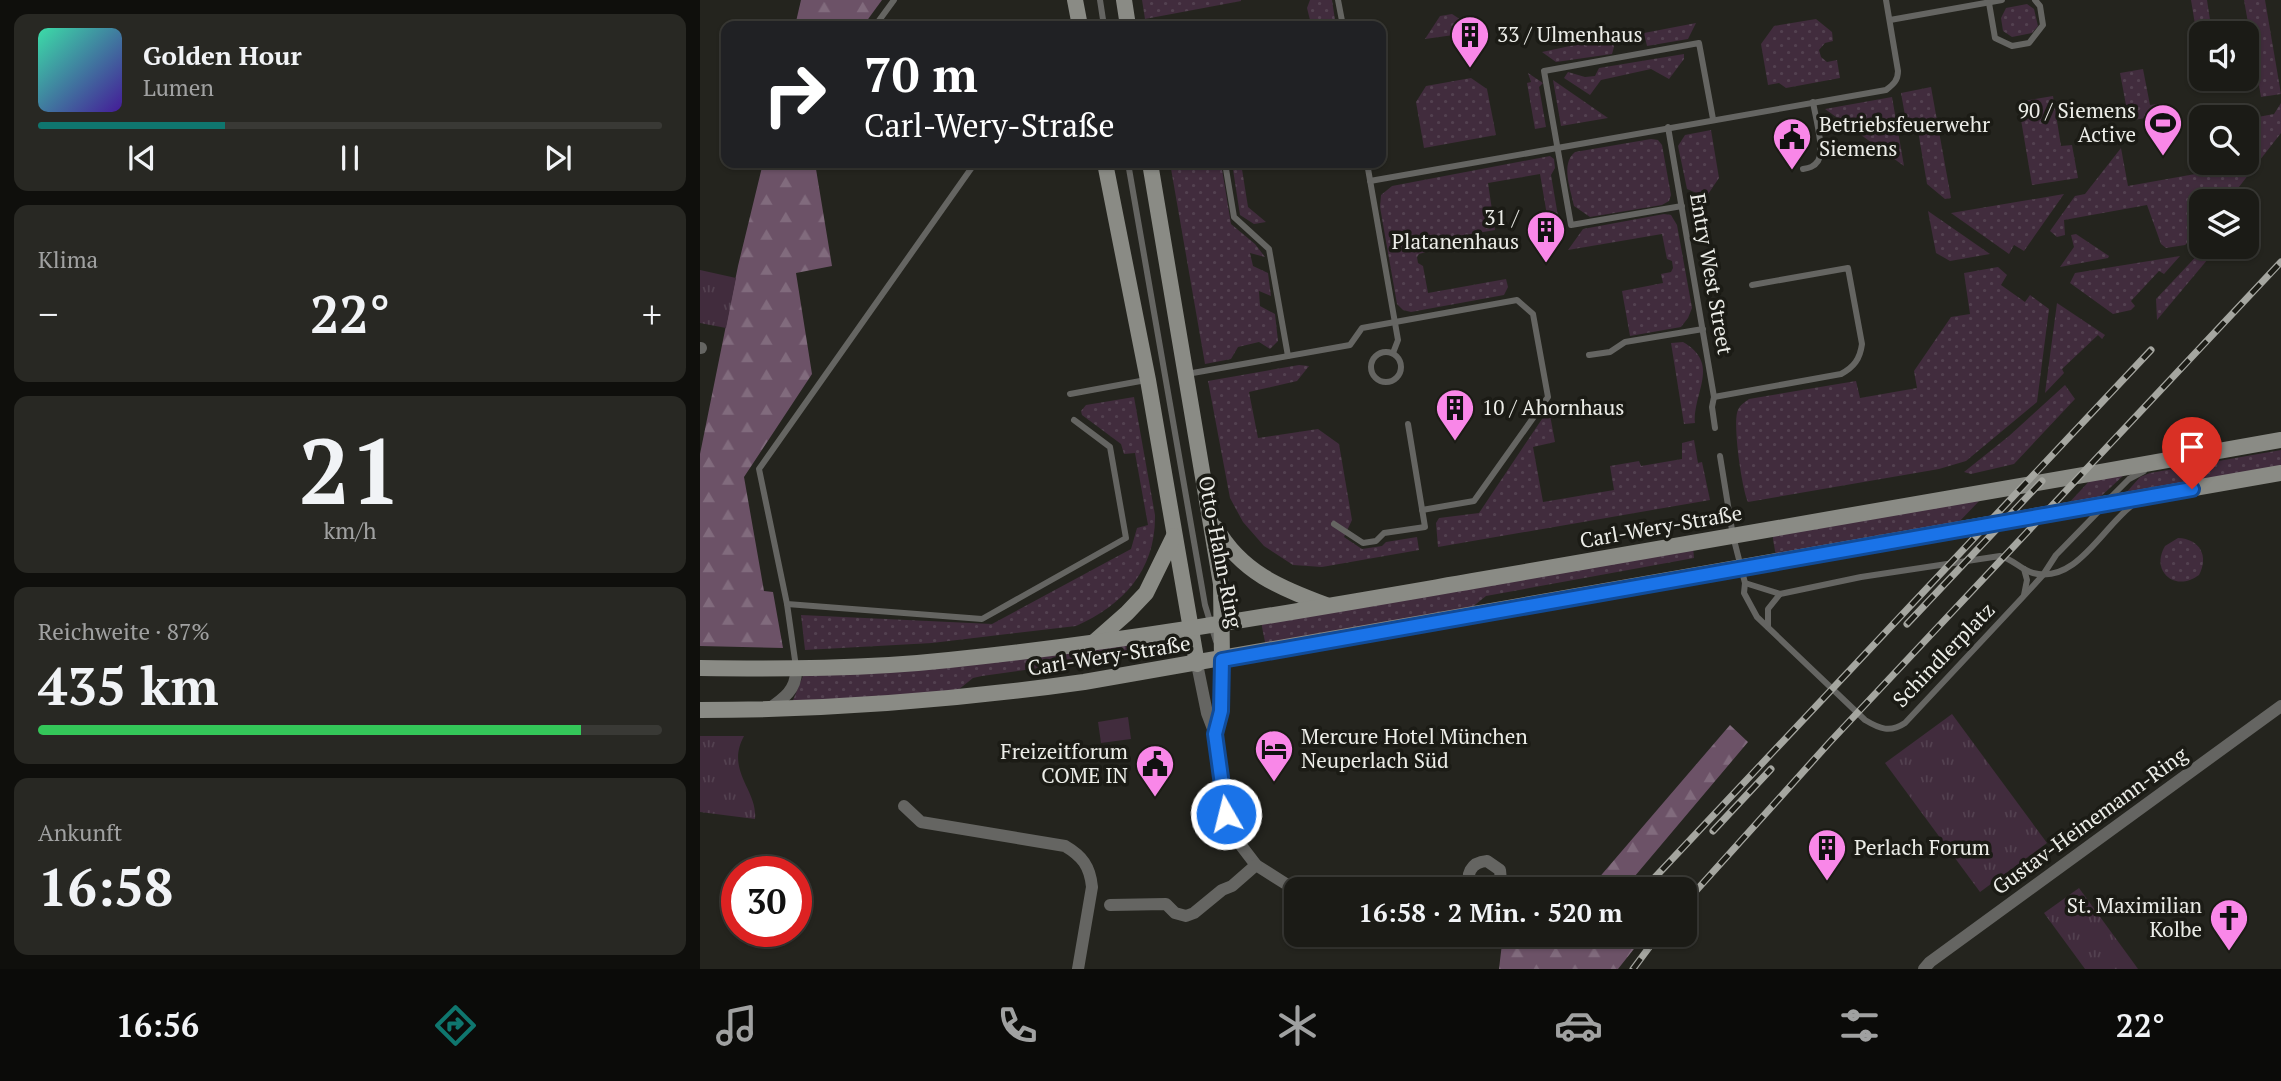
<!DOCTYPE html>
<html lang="de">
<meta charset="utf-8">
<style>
body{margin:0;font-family:"PT Serif",serif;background:#282823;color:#f1f3f6;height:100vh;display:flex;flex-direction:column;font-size:26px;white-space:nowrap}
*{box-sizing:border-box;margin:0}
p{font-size:23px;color:#a0a1a1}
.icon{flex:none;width:38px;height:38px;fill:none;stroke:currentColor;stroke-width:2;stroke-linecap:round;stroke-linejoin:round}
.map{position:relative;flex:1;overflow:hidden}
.panel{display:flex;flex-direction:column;gap:14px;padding:14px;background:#0f0f0c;width:700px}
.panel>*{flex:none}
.hud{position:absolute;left:21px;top:21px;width:665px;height:147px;border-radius:14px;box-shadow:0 2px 5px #0004,0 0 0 2px #393935;background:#202124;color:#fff;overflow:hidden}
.controls{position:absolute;left:1489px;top:21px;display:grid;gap:14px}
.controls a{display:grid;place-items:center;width:70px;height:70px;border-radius:14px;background:#1b1b16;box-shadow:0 2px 5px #0004,0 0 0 2px #393935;font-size:35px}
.speed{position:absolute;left:21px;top:856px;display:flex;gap:14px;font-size:35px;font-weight:700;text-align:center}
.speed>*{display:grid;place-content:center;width:91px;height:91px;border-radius:50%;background:#1b1b16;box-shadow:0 2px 5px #0004,0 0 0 2px #393935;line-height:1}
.speed .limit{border:10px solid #d22;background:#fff;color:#111}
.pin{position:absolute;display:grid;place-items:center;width:60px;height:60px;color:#fff;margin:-72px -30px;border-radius:50% 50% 50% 0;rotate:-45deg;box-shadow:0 0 7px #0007}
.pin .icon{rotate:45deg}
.me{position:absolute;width:77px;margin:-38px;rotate:352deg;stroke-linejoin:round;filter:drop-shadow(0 0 5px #0008)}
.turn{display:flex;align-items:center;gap:24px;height:147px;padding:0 28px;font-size:32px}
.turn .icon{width:91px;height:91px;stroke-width:2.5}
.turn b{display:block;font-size:49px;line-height:60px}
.big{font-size:52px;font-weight:800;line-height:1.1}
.panel .widget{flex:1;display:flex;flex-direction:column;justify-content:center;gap:10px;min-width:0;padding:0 24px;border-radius:14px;background:#282823}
.panel .dial{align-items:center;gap:0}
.dial b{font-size:91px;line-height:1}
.song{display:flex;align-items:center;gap:21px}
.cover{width:84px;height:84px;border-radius:10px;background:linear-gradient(135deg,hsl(160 70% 55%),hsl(260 70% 35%))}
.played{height:7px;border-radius:4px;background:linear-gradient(90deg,#0f766e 30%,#393935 30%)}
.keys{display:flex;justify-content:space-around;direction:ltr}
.heat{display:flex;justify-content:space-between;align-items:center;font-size:38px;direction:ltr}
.charge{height:10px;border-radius:5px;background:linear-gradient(90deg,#34c759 87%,#393935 0)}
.trip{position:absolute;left:584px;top:877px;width:413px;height:70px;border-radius:14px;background:#1b1b16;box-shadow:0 2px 5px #0004,0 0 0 2px #393935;font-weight:800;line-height:70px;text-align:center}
.tabs{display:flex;height:112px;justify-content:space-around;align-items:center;background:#0b0b09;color:#a0a1a1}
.tabs .icon{width:49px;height:49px}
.tabs .current{color:#0f766e}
.tabs b{font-size:32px;color:#f1f3f6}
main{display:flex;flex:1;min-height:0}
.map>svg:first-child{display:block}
.grass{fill:url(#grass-dots)}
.forest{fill:url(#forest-firs)}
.park{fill:url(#park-tufts)}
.pitch{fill:#412c3d}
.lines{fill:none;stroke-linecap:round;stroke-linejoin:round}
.lane{stroke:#656562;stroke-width:6}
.street{stroke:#656562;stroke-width:12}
.secondary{stroke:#8a8b85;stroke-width:16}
.rail-casing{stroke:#a5a6a0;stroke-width:7}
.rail{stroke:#1b1b15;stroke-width:4.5;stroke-dasharray:13;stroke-linecap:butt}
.route-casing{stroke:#114b97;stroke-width:18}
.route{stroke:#1a73e8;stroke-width:12}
.labels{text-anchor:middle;stroke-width:7;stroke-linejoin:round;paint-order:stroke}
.poi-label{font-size:21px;fill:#ecede8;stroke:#1b1b15;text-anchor:start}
.street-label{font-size:21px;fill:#ecede8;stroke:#1b1b15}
</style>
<main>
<section class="panel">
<div class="widget">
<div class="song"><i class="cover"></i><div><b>Golden Hour</b><p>Lumen</p></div></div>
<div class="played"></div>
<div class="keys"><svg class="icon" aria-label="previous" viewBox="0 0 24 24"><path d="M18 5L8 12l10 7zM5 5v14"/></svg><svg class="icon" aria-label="pause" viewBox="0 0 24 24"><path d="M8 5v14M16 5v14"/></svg><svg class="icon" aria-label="next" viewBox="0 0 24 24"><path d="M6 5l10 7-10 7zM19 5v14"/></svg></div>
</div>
<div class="widget"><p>Klima</p>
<div class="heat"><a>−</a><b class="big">22°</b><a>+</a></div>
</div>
<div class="widget dial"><b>21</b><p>km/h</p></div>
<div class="widget"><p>Reichweite · 87%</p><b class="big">435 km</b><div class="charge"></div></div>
<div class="widget"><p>Ankunft</p><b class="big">16:58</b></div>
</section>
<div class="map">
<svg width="1581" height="969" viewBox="0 0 1581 969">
<defs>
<pattern id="grass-dots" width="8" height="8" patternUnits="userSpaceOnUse" patternTransform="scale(1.75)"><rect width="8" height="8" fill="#412c3d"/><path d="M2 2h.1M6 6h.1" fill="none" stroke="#534150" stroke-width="1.8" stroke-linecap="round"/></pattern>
<pattern id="forest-firs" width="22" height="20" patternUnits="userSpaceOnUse" patternTransform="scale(1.75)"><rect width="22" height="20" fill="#6c5267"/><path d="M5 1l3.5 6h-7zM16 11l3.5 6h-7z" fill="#816b7d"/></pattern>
<pattern id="park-tufts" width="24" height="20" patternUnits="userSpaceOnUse" patternTransform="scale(1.75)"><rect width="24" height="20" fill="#412c3d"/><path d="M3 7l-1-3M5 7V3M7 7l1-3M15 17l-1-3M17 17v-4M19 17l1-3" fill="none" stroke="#534150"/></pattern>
</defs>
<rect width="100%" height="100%" fill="#24241e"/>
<g class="grass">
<polygon points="442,0 541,0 541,1 445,19"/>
<polygon points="610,0 632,0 635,20 611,24 607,8"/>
<polygon points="1491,0 1507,0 1512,33 1502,33 1501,61"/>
<polygon points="1544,0 1565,0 1581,94 1561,97"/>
<polygon points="1327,4 1334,9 1338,26 1332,33 1312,37 1303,31 1301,18 1306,8"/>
<polygon points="752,14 772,27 768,33 725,39 740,16"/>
<polygon points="1116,19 1132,32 1133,41 1125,43 1119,50 1121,57 1127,62 1137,60 1140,78 1086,88 1079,83 1068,85 1061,44 1074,26"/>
<polygon points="996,23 988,39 947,46 944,33"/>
<polygon points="912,37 914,47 912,54 856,62 842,52"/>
<polygon points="984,54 984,59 969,79 951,69 901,80 890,95 864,78 868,72 885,77 895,76 899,68"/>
<polygon points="1443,69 1450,105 1464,103 1467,114 1429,121 1420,73"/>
<polygon points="828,73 843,83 839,87 846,127 835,129 827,83 831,82"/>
<polygon points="771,78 787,89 796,135 724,148 716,102 726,86"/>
<polygon points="853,80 908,118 861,126"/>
<polygon points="1231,87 1251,198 1245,199 1227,184 1216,119 1206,121 1201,93"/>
<polygon points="1353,96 1361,146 1372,145 1378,178 1332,185 1318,102"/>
<polygon points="1192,97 1204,166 1125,109"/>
<polygon points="1581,103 1581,133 1528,201 1502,201 1501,231 1485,245 1466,248 1461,244 1447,205 1364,220 1365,235 1357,237 1350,231 1375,196 1385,194 1421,148 1428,186 1512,171 1511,163 1547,163 1547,119 1574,114"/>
<polygon points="1011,130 1019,178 1006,197 987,189 978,146 985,135"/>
<path d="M951,139l7,1 4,5 9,50 -2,6 -7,4 -72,12 -16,-11c-3,-16 -14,-42 1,-54z"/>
<polygon points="850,156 854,159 855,168 851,175 859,222 850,233 840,174 788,183 795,230 725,242 726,252 719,254 717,257 718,263 723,266 728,293 806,279 808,287 804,295 711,312 703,310 697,304 680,207 681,195 692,186"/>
<polygon points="470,163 521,163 531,224 555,244 565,257 550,253 553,266 568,273 571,296 559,291 560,306 575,314 578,341 570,349 559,342 538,347 531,359 505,364"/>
<polygon points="532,163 541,163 548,207 566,222 554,224 540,215"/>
<polygon points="1364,194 1324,251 1314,245 1309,254 1251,213"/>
<polygon points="1228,211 1290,254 1250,261 1236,253"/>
<polygon points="964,214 971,215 977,225 992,308 988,318 981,327 930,336 922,291 963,283 961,274 971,272 973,268 972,261 967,259 962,234 868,250 883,229"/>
<polygon points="1376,234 1409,256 1408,258 1360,267 1374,247 1371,235"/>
<polygon points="1505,247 1518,247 1457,320 1456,299"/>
<polygon points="1480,256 1464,274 1459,271 1431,301 1435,306 1431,310 1413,314 1370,283 1375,273"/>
<path d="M1298,267l9,8 -6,10 24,17 5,-7 19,14 -12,93 -71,59 -27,8 -191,33c-6,-12 -16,-80 -10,-92 2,-5 7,-8 11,-11l107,-18 4,17 57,-10 -3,-17 37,-54 19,-3 -6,-41z"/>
<polygon points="1357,303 1405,335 1402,339 1398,335 1362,369 1364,373 1345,393"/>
<path d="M983,342c38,22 10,50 12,81l-11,1 -13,-81z"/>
<polygon points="599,365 609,366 597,381 549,392 558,438 618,429 639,444 652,520 644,537 662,549 682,546 686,542 717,537 719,550 622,567 593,565 564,546 543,522 530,498 508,381"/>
<polygon points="1365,385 1375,399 1314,464 1271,474 1264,472 1309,436"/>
<path d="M434,397l21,118c1,55 -32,90 -79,111l-144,17 -127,7 -4,-35 191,9 139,-75 6,-21 11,-3 -13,-72 -11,1 -3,-10 -39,-29 -1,-4 5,-6z"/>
<polygon points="850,415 855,442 833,447 843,502 914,490 910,466 939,461 941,466 982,459 982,443 994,440 998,463 1002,462 1010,500 738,547 736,523 739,518 779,513 844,416"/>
<polygon points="1581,450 1581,468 1425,494 1440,477 1450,473"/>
<polygon points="1424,475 1398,499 1367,505 1394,476"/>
<polygon points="1284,496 1255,526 1076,557 1072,533"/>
<path d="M1478,538c22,1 31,18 21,37 -24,18 -49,-4 -34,-29z"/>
<polygon points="993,547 994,558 786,596 770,609 566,647 561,622"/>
<polygon points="456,641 458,651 282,676 273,678 258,690 96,704 93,700 103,676"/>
</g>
<g class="forest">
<polygon points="101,0 182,0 163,26 95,26"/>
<polygon points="63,163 115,163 132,266 96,273 112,374 44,477 64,591 73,592 83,648 0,646 0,454 38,266"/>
<polygon points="1030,725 1048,742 924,889 886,889 897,880"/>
<polygon points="803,935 803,934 945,935 918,969 799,969"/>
</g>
<g class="park">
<polygon points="0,270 36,278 26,328 0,323"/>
<polygon points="1252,714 1347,843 1280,892 1185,763"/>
<path d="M0,736h44c-19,35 14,54 11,83l-55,-7z"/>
<polygon points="1379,888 1433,962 1438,969 1385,969 1344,913"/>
</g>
<polygon class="pitch" points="428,717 431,739 401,743 398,722"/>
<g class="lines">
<g class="lane">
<polyline points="400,0 404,26"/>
<polyline points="638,0 643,26"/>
<polyline points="1289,3 1295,38 1312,46 1329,43 1343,25 1340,6 1335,0"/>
<polyline points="1190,20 1302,0"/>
<polyline points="175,26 194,0"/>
<polyline points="534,26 545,26"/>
<polyline points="968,127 1014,397 1012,407 1015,428"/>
<polyline points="275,163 59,469 87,604 282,619 426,538 410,447 374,420"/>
<polyline points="428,163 505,605 516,641"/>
<polyline points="525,163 534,217 569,249 588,356"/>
<polyline points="667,163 698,340 693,353"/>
<path d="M1103,169c6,-1 11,-2 15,-8 7,-11 -3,-46 -5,-59"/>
<path d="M670,181l516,-91c8,-6 12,-10 12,-19l-12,-71"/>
<polyline points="982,206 871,225 844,71 999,43 1013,119"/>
<circle cx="686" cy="367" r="15"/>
<polyline points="889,355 910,352 925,342 1003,329"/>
<polyline points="487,374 650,345 662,328 817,300 833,314 848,397 774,501 722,510"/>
<polyline points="370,394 446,380"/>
<path d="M1014,397l127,-23c13,-7 19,-15 21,-30l-14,-76 -96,17"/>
<path d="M1020,456l13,80 12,47 -1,10 13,24 108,103c15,9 25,13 40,3l116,-124 22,-24 13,-20 44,-45"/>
<polyline points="1409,499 1429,479 1444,471"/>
<polyline points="634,524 663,543 676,541 684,533 725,527 708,424"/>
<polyline points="1324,569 1327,580 1324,595"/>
<path d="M1045,583l35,11 81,-17 139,-21c13,3 21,14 33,17 44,12 71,-49 102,-70"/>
<polyline points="87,604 96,667"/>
<polyline points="1068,627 1068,609 1080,594"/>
</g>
<g class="street">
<polyline points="0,348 1,348"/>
<polyline points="497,664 507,713 515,734 526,814 533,835 556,865 586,884 615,889"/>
<path d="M67,710c16,-11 30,-20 29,-41"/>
<polyline points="515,734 521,711 522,660"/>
<path d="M204,806l17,16 144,24c17,10 25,20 27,41l-14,82"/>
<path d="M772,889c-8,-14 -1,-27 15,-28l13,9 1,11 -3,8"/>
<polyline points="410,905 466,904 475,913 486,916 494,913 522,890 532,886 556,865"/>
<polyline points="1224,969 1230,962 1581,706"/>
</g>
<g class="secondary">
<polyline points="375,0 380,26"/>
<polyline points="424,0 428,26"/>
<polyline points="405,163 448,380 497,664"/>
<polyline points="450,163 521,584 522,660"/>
<path d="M516,528c25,44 64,60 110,77"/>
<polyline points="393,643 427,613 446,593 474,536"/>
<path d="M0,668c83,1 166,1 249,-8 176,-18 350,-49 524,-79 270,-47 539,-93 808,-141"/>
<path d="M0,710c129,0 256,-10 384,-28l1197,-209"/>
</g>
<g class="rail-casing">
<g id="rail">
<polyline points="1207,624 1342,481"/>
<polyline points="1013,831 1071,769"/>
<polyline points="944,889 1451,350"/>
<polyline points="985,903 1129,743 1581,262"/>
<polyline points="933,969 959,934"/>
</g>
</g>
<use href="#rail" class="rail"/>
</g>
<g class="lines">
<g class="route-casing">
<polyline id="route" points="526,814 515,734 521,711 522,660 1492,489"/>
</g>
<use href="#route" class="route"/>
</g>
<defs>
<g id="building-pin" transform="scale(2.0125)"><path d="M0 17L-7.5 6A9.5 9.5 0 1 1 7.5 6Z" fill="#f987e8" stroke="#1b1b15"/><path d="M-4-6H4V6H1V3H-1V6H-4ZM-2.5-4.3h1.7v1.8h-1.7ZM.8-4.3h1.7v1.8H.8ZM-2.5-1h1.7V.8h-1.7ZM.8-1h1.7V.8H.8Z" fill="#111"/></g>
<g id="stadium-pin" transform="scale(2.0125)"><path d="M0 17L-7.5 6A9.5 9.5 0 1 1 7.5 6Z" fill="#f987e8" stroke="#1b1b15"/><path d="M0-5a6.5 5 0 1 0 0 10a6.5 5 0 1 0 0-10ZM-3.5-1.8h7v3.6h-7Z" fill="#111"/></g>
<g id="civic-pin" transform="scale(2.0125)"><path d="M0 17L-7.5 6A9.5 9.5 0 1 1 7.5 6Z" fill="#f987e8" stroke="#1b1b15"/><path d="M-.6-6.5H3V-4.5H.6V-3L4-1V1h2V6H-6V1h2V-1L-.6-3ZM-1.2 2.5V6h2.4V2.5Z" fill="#111"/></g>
<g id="hotel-pin" transform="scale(2.0125)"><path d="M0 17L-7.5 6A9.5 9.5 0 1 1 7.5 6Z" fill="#f987e8" stroke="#1b1b15"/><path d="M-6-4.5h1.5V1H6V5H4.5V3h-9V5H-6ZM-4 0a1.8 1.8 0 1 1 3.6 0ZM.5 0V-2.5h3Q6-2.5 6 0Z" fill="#111"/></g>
<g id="church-pin" transform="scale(2.0125)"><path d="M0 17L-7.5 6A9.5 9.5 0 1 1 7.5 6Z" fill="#f987e8" stroke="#1b1b15"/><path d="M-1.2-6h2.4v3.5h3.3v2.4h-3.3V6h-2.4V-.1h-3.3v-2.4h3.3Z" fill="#111"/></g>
</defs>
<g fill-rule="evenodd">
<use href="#building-pin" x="770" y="35"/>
<use href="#stadium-pin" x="1463" y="123"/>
<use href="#civic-pin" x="1092" y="137"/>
<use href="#building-pin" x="846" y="230"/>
<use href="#building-pin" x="755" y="408"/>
<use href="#hotel-pin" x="574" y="749"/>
<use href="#civic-pin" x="455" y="764"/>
<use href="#building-pin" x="1127" y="848"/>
<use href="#church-pin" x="1529" y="918"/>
</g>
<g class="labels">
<g class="poi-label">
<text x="797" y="42">33 / Ulmenhaus</text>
<text x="1436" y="118" text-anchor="end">90 / Siemens<tspan x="1436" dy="24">Active</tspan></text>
<text x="1119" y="132">Betriebsfeuerwehr<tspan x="1119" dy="24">Siemens</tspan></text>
<text x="819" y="225" text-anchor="end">31 /<tspan x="819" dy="24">Platanenhaus</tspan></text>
<text x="782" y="415">10 / Ahornhaus</text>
<text x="601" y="744">Mercure Hotel München<tspan x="601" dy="24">Neuperlach Süd</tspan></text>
<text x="428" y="759" text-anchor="end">Freizeitforum<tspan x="428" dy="24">COME IN</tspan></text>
<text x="1154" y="855">Perlach Forum</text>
<text x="1502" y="913" text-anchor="end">St. Maximilian<tspan x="1502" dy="24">Kolbe</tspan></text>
</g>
<g class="street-label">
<text transform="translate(1011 274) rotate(80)" y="7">Entry West Street</text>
<text transform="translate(961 527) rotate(-10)" y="7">Carl-Wery-Straße</text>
<text transform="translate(520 552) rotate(79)" y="7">Otto-Hahn-Ring</text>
<text transform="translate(1244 655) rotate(-46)" y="7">Schindlerplatz</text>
<text transform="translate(409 656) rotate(-9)" y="7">Carl-Wery-Straße</text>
<text transform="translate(1390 821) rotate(-36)" y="7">Gustav-Heinemann-Ring</text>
</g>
</g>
</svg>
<div class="controls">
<a><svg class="icon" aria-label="sound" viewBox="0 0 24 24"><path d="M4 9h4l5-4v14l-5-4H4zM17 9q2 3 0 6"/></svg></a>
<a><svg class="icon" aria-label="search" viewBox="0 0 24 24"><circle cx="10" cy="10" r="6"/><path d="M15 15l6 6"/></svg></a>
<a><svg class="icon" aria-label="layers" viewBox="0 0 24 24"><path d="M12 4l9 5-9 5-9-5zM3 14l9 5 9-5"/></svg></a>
</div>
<div class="speed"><div class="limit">30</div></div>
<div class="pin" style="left:1492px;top:489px;background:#d93025"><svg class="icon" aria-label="arrive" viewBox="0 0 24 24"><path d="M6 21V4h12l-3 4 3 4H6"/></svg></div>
<svg class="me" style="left:526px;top:814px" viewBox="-20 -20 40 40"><circle r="17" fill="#1a73e8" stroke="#fff" stroke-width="3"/><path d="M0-11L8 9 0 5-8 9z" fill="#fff"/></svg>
<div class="trip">16:58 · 2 Min. · 520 m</div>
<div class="hud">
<div class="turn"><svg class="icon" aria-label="right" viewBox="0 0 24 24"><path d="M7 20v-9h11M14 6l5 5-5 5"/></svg><div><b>70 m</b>Carl-Wery-Straße</div></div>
</div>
</div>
</main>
<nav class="tabs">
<b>16:56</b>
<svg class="icon current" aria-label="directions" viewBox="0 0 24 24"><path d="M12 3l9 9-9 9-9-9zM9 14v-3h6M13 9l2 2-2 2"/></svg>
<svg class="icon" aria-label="music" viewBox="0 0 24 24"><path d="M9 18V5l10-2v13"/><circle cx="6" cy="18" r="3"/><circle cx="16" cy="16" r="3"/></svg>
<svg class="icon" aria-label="phone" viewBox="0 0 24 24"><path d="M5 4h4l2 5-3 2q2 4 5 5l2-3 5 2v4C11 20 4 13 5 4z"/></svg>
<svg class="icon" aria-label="climate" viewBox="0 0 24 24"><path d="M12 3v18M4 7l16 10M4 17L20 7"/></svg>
<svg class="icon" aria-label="car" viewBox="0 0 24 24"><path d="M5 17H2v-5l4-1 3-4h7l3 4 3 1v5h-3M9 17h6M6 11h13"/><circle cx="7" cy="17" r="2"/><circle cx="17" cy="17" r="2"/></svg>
<svg class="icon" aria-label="filters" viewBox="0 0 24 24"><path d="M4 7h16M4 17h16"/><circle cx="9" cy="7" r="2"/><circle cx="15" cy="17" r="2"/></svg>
<b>22°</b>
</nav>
